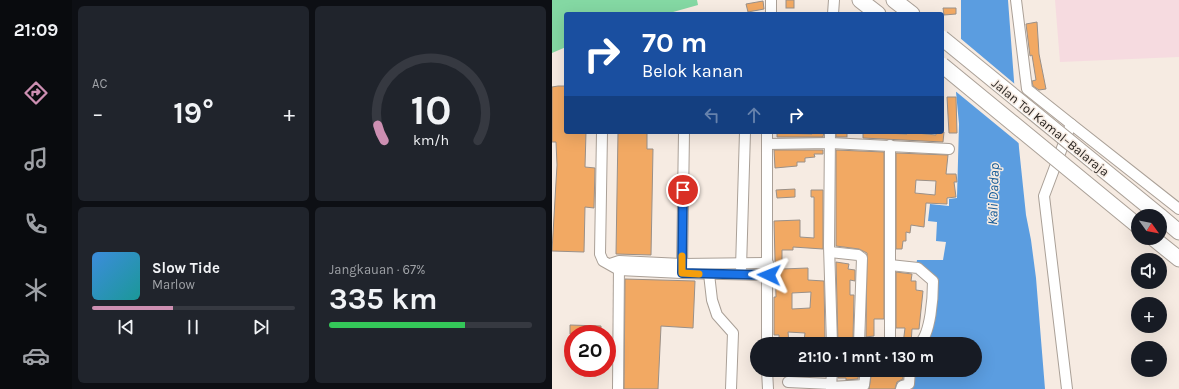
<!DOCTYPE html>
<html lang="id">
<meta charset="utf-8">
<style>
body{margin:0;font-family:Karla,sans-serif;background:#20242c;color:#f1f3f6;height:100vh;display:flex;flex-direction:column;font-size:15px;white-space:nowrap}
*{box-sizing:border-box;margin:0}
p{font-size:13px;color:#9ea1a6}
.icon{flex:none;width:22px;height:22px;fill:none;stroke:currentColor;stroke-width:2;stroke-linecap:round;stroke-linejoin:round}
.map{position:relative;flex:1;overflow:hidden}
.sheet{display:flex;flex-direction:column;gap:6px;padding:6px;background:#0d0f14;width:480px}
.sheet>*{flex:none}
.top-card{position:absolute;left:12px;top:12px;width:380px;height:122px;border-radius:4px;box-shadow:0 4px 16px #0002;background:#1a4fa0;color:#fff;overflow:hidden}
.needle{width:26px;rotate:123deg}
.fabs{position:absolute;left:579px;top:209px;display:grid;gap:8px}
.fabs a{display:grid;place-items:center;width:36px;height:36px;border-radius:50%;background:#171b24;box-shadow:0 4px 16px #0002;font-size:20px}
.speed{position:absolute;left:12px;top:325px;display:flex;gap:8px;font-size:20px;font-weight:700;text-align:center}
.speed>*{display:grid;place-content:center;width:52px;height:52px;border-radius:50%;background:#171b24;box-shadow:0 4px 16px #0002;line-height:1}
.speed .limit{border:6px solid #d22;background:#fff;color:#111}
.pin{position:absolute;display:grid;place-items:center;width:34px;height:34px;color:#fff;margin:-17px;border:2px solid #fff;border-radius:50%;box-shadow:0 1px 4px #0007}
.me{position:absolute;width:44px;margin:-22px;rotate:272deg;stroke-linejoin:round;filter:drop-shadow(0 0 3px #0008)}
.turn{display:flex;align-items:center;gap:14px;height:84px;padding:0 12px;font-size:18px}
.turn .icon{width:52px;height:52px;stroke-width:2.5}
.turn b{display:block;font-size:28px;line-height:34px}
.lanes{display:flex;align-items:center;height:38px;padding:0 12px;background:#0003;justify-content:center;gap:20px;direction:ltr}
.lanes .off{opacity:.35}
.big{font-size:30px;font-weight:700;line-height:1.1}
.sheet .card{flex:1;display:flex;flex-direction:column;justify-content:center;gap:6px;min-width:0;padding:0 14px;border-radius:6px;background:#20242c}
.sheet .dial{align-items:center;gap:0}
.dial svg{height:104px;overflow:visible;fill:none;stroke:#363941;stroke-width:7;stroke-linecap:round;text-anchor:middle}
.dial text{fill:#f1f3f6;stroke:none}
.song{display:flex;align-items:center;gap:12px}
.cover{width:48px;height:48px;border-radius:6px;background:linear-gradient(135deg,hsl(210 70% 55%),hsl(180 70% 35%))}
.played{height:4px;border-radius:2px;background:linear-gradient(90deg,#cd8fb2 40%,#363941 40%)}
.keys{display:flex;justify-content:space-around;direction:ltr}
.heat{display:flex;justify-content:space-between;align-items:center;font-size:22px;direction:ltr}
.charge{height:6px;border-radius:3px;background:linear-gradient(90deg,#34c759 67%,#363941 0)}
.sheet .tiles{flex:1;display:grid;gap:6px;grid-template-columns:repeat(2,1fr)}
.trip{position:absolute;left:198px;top:337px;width:232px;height:40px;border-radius:20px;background:#171b24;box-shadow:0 4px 16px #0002;font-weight:700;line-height:40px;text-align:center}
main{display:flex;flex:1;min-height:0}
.dock{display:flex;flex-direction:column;width:72px;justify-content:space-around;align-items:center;background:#090b0e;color:#9ea1a6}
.dock .icon{width:28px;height:28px}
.dock .on{color:#cd8fb2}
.dock b{font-size:18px;color:#f1f3f6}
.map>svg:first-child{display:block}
.industrial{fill:#f6dbe0}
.green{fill:#84d8a3}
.water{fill:#5b9de0}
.pier{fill:#f6ebe2}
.building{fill:#f2a963;stroke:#9a9088;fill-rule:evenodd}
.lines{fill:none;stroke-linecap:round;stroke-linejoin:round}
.minor-casing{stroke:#aaa097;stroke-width:12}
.highway-casing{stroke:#aaa097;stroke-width:17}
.minor{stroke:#fff;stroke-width:10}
.highway{stroke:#fff;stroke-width:15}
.highway-bridge-casing{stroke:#aaa097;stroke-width:17;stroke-linecap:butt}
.highway-bridge{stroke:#fff;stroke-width:15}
.route-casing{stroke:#114b97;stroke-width:10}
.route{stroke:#1a73e8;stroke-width:7}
.slow{stroke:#f59e0b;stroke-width:7}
.labels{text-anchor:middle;stroke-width:3;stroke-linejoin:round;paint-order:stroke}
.street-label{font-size:13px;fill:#231f1c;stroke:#f6ebe2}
.water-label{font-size:14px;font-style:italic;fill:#125997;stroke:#f6ebe2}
</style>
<main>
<nav class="dock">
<b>21:09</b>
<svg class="icon on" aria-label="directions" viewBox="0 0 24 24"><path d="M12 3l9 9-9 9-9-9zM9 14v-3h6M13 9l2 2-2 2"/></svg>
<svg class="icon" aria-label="music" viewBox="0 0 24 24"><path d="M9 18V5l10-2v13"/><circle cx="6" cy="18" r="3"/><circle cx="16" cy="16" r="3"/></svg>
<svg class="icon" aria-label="phone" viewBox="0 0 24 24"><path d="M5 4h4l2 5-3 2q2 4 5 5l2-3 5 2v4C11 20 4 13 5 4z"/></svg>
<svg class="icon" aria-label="climate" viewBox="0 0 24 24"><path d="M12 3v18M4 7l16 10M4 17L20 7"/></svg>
<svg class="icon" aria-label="car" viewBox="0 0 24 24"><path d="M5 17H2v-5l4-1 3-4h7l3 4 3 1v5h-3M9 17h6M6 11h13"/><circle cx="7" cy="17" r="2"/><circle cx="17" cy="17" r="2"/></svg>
</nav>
<section class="sheet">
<div class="tiles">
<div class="card"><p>AC</p>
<div class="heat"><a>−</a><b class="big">19°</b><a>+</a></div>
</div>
<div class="card dial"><svg viewBox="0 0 100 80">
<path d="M14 69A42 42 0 1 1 86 69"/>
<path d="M14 69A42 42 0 0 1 9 57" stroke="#cd8fb2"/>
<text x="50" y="56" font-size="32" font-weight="700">10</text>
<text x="50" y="72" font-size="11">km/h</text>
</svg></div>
<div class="card">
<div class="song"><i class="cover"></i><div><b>Slow Tide</b><p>Marlow</p></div></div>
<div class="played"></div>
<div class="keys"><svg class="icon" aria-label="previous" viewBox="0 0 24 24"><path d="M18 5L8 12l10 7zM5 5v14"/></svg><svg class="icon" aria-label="pause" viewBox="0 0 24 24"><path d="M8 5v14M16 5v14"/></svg><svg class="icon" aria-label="next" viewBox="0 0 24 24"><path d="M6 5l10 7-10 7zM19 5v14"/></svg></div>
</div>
<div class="card"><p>Jangkauan · 67%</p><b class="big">335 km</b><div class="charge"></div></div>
</div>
</section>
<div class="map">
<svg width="627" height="389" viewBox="0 0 627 389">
<rect width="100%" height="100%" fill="#f6ebe2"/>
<polygon class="industrial" points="503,0 627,0 627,57 508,62"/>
<polygon class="green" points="0,0 145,0 146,5 114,14 14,14 14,47 0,53"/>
<polygon class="water" points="409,0 456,0 467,148 474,215 479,240 484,278 493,389 356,389 360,370 423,370 423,344 375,344 379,335 384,282 364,266 365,260 391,260 394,242 384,241 385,222 376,221 378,204 397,206 397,199 405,198 407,124 404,92 413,78 414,57 409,51"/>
<polygon class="pier" points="408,38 464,85 469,145 402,90 411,77 412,57 408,51"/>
<g class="building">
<rect x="234" y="0" width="8" height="8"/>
<polygon points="211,1 212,9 196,12 194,4"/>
<polygon points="391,8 404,8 404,14 392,15"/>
<polygon points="485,22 487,54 494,89 487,90 481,86 480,81 484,80 480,55 478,56 474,24"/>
<polygon points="6,86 14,86 14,132 34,132 33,167 43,168 42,208 33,207 32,252 0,251 5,165 4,142 0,142 0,87"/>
<polygon points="395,97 404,97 405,133 397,133"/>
<polygon points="66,132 95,132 95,149 101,149 99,255 64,254"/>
<polygon points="260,132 272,132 271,137 225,137 225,133 260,134"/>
<rect x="284" y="132" width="11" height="5"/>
<polygon points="311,132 355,134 355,132 384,135 384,132 392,132 391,142 311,138"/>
<polygon points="222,150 271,150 271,154 262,154 263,157 253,158 253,162 245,162 245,166 223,168"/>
<polygon points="284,150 332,152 332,319 322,319 322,336 314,337 315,253 307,249 284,246"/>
<path d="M344,153l52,2 -2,19h10l1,8h-3l2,15 -9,1v6l-21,-1 -2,24 -13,-2 -1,8 -4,-1v9h-3l-1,8h-6zM364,180l20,1 -1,14 -20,-2z"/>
<polygon points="243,189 243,197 225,198 224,190"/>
<path d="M259,190h12v59l-30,-2v3h-11v19l26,-1v12l16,1 1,60h-21l1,-8 -17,-1 1,11h-10v-8h-5v-38h2l-2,-76 26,-1v17l14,1v-41h-3zM259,292l-1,16 -18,1v-16z"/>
<polygon points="284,262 297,264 296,269 303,270 303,281 298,280 298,295 302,295 301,340 292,340 292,344 286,344"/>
<polygon points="344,272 360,274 359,281 364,281 364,290 371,291 367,329 360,329 359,344 351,344 353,328 344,328"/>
<polygon points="73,279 143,281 141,328 109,326 106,389 72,389"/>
<polygon points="18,325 49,326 49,334 18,334"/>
<polygon points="286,370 307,370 306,379 294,380 294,378 286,378"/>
<polygon points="320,370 351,371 351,379 345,382 343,389 317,389"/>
</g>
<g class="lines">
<g class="minor-casing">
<g id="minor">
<polyline points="464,0 475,89 519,124 492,196 515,389"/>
<polyline points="219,14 219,0"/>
<polyline points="281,14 282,0"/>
<polyline points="519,124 627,209"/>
<polyline points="50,132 48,254 51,261 67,270 130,273 217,275"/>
<polyline points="278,132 277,246 280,344"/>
<polyline points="215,144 278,143 397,149"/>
<polyline points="278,252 306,255 310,258 307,344"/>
<polyline points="58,264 67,261 130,264 216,263"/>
<path d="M338,265l28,3 15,13c0,15 -2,53 -14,63"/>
<polyline points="189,268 193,132"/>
<polyline points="130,269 132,132"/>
<polyline points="157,274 160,300 165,315 181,333 179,389"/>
<polyline points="215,344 215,132"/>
<polyline points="338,344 338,145"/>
<polyline points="215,370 216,389"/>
<polyline points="236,382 279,384"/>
<polyline points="279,387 312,385 314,370"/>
<polyline points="66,389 67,265"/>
<polyline points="279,389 280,370"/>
<polyline points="349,389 350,386 357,384 358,370"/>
</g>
</g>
<g class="highway-casing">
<g id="highway">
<polyline points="308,0 326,14"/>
<polyline points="342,0 360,14"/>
<polyline points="608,216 627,232"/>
<polyline points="601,238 627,259"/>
</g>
</g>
<use href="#minor" class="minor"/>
<use href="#highway" class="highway"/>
<g class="highway-bridge-casing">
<g id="highway-bridge">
<polyline points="390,38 608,216"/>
<polyline points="390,65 586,226"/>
</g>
</g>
<use href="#highway-bridge" class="highway-bridge"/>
</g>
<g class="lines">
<g class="route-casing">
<polyline id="route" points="131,190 130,273 217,275"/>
</g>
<use href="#route" class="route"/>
<polyline class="slow" points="130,256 130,273 147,274"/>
</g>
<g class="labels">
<g class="street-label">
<text transform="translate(499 127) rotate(39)" y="5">Jalan Tol Kamal–Balaraja</text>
</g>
<g class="water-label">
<text transform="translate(441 194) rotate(-88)" y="5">Kali Dadap</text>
</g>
</g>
</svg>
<div class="fabs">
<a><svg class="needle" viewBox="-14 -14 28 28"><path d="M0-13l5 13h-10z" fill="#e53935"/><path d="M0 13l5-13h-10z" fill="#9ea1a6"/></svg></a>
<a><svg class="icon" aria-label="sound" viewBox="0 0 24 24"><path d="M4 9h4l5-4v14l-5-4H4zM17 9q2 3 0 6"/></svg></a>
<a>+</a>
<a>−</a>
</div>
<div class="speed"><div class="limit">20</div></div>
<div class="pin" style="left:131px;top:190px;background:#d93025"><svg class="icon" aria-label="arrive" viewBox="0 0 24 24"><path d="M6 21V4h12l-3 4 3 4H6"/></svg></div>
<svg class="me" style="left:217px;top:275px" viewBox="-20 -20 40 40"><path d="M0-17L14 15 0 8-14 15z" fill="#1a73e8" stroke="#fff" stroke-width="4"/></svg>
<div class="trip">21:10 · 1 mnt · 130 m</div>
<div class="top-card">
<div class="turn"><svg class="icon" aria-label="right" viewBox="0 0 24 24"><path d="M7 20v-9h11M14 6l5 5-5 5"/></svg><div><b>70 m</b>Belok kanan</div></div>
<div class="lanes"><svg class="icon off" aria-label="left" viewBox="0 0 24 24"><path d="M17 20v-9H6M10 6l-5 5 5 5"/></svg><svg class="icon off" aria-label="ahead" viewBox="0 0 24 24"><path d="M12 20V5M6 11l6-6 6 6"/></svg><svg class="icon" aria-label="right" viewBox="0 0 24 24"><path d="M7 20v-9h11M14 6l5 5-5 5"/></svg></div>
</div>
</div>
</main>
